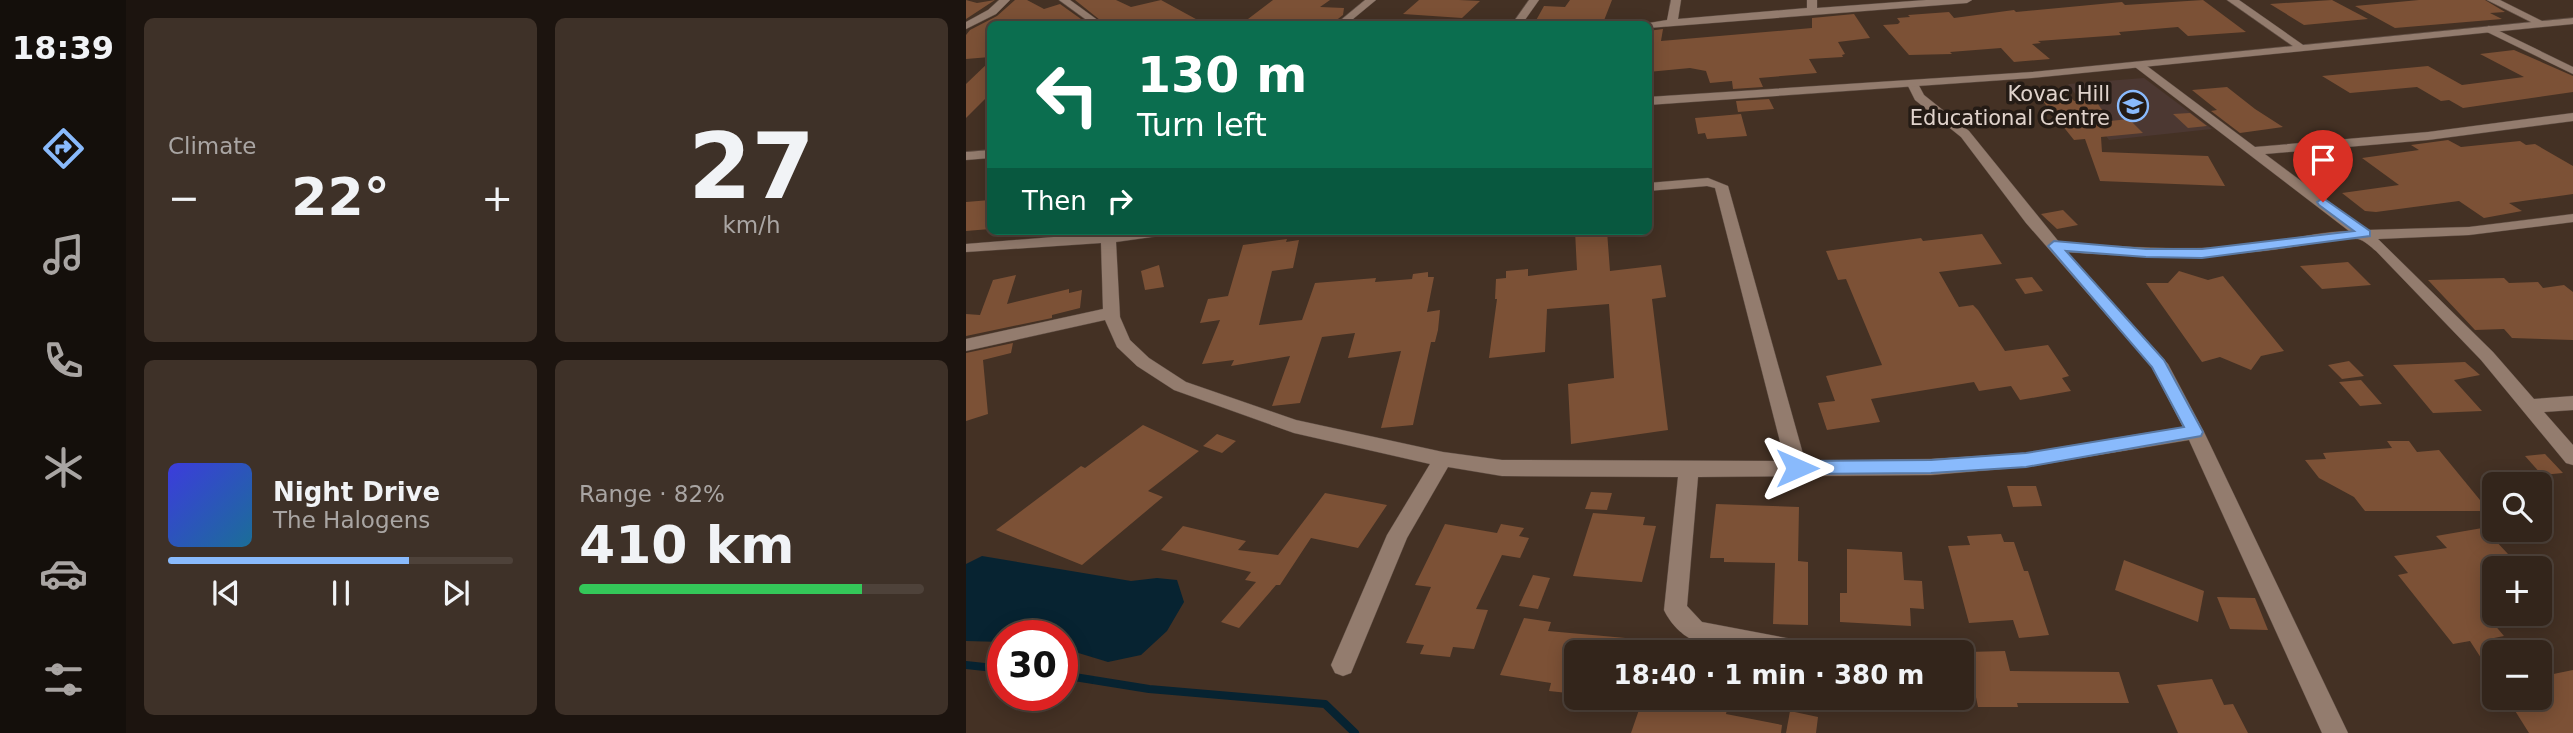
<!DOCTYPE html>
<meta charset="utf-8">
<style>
body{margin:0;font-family:"DejaVu Sans",sans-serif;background:#3e3128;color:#f1f3f6;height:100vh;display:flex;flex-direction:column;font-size:26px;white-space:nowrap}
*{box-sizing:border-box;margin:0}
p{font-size:23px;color:#a9a5a3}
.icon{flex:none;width:38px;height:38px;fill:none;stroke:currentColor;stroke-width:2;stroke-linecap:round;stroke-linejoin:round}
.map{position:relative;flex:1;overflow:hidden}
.panel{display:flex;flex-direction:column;gap:18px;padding:18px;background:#1c140f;width:840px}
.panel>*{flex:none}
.banner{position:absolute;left:21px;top:21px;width:665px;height:214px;border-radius:10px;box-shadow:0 4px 18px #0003,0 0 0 2px #4e423a;background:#0b6e4f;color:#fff;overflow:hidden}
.tools{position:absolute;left:1516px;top:472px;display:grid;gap:14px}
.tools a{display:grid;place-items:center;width:70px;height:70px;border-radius:10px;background:#33251b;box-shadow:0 4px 18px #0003,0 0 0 2px #4e423a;font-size:35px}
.speed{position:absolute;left:21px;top:620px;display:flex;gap:14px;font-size:35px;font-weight:700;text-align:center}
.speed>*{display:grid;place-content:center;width:91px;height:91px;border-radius:50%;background:#33251b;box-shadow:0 4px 18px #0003,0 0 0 2px #4e423a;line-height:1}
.speed .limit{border:10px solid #d22;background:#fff;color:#111}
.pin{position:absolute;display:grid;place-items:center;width:60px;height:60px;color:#fff;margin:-72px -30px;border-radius:50% 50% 50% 0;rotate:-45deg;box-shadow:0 0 7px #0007}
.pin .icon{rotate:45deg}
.me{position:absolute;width:77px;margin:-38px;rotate:90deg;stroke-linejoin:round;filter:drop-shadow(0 0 5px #0008)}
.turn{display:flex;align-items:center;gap:24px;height:147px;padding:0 35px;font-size:32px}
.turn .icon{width:91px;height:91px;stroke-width:2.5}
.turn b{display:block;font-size:49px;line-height:60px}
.then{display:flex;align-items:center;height:66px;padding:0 35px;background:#0003;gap:14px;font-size:26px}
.big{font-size:52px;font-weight:600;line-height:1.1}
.panel .card{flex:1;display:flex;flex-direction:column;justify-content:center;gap:10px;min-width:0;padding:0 24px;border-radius:10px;background:#3e3128}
.panel .dial{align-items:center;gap:0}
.dial b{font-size:91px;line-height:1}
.song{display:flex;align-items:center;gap:21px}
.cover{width:84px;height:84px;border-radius:10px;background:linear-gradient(135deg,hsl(240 70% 55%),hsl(200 70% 35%))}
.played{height:7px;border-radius:4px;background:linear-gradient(90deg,#89bafc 70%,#4e423a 70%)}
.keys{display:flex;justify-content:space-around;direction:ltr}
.heat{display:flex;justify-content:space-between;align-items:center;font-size:38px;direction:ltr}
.charge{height:10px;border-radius:5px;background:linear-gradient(90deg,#34c759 82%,#4e423a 0)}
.panel .tiles{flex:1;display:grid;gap:18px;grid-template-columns:repeat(2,1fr)}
.trip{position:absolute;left:598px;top:640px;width:410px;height:70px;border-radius:10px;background:#33251b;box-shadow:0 4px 18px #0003,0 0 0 2px #4e423a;font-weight:600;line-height:70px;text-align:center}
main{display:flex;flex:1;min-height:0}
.tab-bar{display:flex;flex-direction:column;width:126px;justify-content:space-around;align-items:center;background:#140f0b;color:#a9a5a3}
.tab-bar .icon{width:49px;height:49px}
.tab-bar .on{color:#89bafc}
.tab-bar b{font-size:32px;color:#f1f3f6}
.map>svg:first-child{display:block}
.education{fill:#4c3832}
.water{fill:#072331}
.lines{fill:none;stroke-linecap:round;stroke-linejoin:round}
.stream{stroke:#072331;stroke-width:8}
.building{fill:#7c5136}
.minor-casing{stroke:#5d4c42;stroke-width:1}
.tertiary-casing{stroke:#5d4c42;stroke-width:1}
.minor{fill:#937c6e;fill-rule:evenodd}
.tertiary{fill:#937c6e;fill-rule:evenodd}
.route{fill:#89bafc;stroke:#5979a4;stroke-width:2}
.labels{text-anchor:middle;stroke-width:7;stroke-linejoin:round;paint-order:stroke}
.far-poi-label{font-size:21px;fill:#e0d3cc;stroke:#241b15;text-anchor:end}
</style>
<main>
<nav class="tab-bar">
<b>18:39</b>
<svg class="icon on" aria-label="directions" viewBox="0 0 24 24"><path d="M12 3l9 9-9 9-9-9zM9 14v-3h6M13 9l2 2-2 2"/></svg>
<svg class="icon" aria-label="music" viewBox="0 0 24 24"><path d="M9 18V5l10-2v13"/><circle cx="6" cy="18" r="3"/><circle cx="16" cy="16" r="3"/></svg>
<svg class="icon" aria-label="phone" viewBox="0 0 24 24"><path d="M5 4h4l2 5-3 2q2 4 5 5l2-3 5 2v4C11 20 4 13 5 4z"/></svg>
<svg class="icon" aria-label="climate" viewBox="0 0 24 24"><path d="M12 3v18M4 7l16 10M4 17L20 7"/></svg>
<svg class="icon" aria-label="car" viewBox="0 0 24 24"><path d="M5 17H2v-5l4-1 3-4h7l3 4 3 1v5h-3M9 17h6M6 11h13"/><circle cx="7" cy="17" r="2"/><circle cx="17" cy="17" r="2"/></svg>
<svg class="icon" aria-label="filters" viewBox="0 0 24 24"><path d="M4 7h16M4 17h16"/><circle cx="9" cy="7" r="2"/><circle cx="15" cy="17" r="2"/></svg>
</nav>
<section class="panel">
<div class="tiles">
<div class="card"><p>Climate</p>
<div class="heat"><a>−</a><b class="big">22°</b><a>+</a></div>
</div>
<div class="card dial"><b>27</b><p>km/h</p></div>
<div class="card">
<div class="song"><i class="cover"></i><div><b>Night Drive</b><p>The Halogens</p></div></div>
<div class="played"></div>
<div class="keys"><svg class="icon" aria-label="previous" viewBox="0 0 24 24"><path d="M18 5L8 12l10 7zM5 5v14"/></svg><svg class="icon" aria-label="pause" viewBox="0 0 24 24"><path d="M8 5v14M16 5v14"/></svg><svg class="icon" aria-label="next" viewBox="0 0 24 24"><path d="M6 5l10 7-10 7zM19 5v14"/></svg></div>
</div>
<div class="card"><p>Range · 82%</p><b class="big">410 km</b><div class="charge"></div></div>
</div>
</section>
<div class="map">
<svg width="1607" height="733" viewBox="0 0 1607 733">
<rect width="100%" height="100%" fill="#443124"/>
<polygon class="education" points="1178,78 1246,129 1143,140 1102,84"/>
<polygon class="water" points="16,556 165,581 191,578 211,580 218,602 201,631 175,655 142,662 96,648 96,635 37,635 37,642 0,641 0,564"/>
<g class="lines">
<g class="stream">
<polyline points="0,665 37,669"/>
<polyline points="96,675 183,689 359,704 389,733"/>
</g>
</g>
<g class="building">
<polygon points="0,0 11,3 29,0 0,19"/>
<polygon points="49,0 61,0 78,9 94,4 122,24 24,24 24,57 0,59 0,35 4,30 31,16"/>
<polygon points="109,0 150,0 165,7 195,0 239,24 139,24"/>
<polygon points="307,0 364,0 354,7 378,8 377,15 368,22 282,19"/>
<polygon points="453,0 493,0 514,1 496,18 437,14"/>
<polygon points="604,0 646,0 637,23 568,24 578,6 599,7"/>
<polygon points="1237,0 1280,32 1222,36 1212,27 1153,32 1155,35 1072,41 1075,43 1066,44 1084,59 1048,62 1035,48 984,52 986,54 943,55 917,25 932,24 934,22 931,18 944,17 942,15 983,12 988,18 1048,10 1050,12 1156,2 1159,5"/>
<polygon points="1366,0 1402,19 1338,25 1304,4"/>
<polygon points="1453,0 1519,0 1539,12 1524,13 1536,19 1429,28 1389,6"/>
<polygon points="888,14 904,38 872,42 879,54 876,55 877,57 843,59 851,73 793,78 797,87 767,89 766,81 744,83 740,71 724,68 682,72 682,31 697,29 695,41 846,28 846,18"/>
<polygon points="1548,50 1607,76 1607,92 1497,108 1483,100 1475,101 1451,87 1384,93 1356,76 1462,66 1496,85 1558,77 1514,54"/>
<polygon points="24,61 24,94 0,118 0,84"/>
<polygon points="1261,87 1289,109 1317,127 1274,133 1245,111 1251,110 1226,90"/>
<polygon points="1105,97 1108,101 1129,100 1144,121 1163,119 1177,133 1135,137 1136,152 1242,156 1259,186 1134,181 1119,139 1108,140 1076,100"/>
<polygon points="803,99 808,109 772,112 770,101"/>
<polygon points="1224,113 1241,126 1222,128 1207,114"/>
<polygon points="775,114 781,136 741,139 739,133 732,134 729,118"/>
<polygon points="1482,140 1495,147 1554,141 1560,145 1569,144 1607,166 1607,194 1543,203 1556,211 1518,218 1493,201 1410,212 1399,211 1376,193 1433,185 1396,158 1453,150 1445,145"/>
<polygon points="24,200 24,229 0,231 0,202"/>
<polygon points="1097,210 1112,225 1091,229 1075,214"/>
<polygon points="609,231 641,231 644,271 695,265 700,297 686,299 702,430 605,444 602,384 648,378 643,304 581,309 579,352 523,358 531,299 529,299 530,279 540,278 540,271 562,269 562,276 611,270"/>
<polygon points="1016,234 1036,264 973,272 993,307 1007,305 1012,310 1039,351 1082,345 1103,376 1096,378 1105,391 1054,400 1045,386 1013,391 1008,382 905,399 914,422 861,430 852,403 869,401 860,376 916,365 880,279 872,280 860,251 955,238 957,241"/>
<polygon points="321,239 320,242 333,240 327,268 306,271 293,325 336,320 349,283 410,278 409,282 446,279 447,274 462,272 462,277 468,277 461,312 474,310 472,330 469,342 465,342 447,425 415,428 435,351 382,358 389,333 356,337 334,403 306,406 324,356 265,366 268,360 236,364 254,320 234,323 242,299 262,296 277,245"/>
<polygon points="1382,262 1405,285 1356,289 1334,266"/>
<polygon points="193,265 198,287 179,290 175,271"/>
<polygon points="1213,271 1242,280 1257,276 1318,351 1295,356 1285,370 1254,357 1236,362 1180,283 1202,283"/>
<polygon points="50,275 41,304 103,289 103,293 116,290 114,308 86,315 86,318 0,336 0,314 14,315 27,280"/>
<polygon points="1066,277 1077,291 1059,294 1049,279"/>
<polygon points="1538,278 1543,283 1572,282 1577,288 1598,285 1607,292 1607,340 1546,338 1538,329 1509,330 1462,280"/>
<polygon points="47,343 45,353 17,360 22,414 0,421 0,353"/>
<polygon points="1383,361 1398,376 1376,379 1362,365"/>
<polygon points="1499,362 1514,375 1488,380 1516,411 1467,413 1427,365"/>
<polygon points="1395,380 1416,404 1394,406 1373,382"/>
<polygon points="177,425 233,451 182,491 197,497 116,565 30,530 115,466 119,468"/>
<polygon points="251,434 270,441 256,453 237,446"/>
<polygon points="1421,441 1443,441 1451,452 1473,450 1523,511 1399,511 1388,497 1353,478 1339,460 1360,459 1357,453 1426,448"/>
<polygon points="1579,454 1597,473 1576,475 1559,456"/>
<polygon points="1041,486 1070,486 1076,506 1047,507"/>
<polygon points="625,492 646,493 641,510 619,509"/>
<polygon points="359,493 421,505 392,548 345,538 314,585 310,585 273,628 255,622 290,582 279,580 285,572 195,550 217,526 280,541 272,550 312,555"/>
<polygon points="750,504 833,507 832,561 842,562 842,625 807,624 809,563 758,562 758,558 744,558"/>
<polygon points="627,513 679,517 677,525 690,526 676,582 607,576"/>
<polygon points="479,524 531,533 535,524 558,528 553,536 563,538 554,558 536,555 510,609 522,610 508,649 487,647 484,657 454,654 458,645 440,643 465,587 449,585"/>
<polygon points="1528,526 1528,539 1556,569 1528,569 1527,623 1538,636 1528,638 1528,678 1504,641 1487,644 1432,575 1442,573 1428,556 1481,548 1470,536"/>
<polygon points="1035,534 1038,542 1048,542 1058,571 1062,571 1083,635 1053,638 1047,620 1003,623 982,546 1004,545 1001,536"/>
<polygon points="881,549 936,552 938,580 956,581 958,609 944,608 945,626 874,622 874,593 881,593"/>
<polygon points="1158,560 1238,591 1232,622 1149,590"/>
<polygon points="567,575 584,578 572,609 553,606"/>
<polygon points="1251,597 1289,598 1302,630 1264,629"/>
<polygon points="558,618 585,622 582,631 693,641 692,653 611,653 611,694 583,691 585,683 534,675"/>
<polygon points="1039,651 1044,671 1153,672 1163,703 1051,703 1052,707 1012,707 1001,652"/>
<polygon points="1607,670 1607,733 1563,733 1541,698 1573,698 1573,677"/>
<polygon points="1246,679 1258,705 1267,704 1282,733 1212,733 1191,685"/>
<polygon points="677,698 763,701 760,714 816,725 815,733 665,733"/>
<polygon points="824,711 852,717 850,733 820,733"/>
</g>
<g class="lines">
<g class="minor-casing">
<g id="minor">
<polygon points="33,0 44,0 30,14 0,29 0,22 22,10"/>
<polygon points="563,0 573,0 556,24 546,24"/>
<polygon points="705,0 715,0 712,19 841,8 841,0 851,0 851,8 960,0 1006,0 1001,3 682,28 682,24 677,24 701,20"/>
<polygon points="1261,0 1273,0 1340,47 1331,49"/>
<polygon points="1521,0 1534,0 1582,24 1573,26"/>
<polygon points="1523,26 1607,67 1607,74 1519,31 1518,29"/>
<path d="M1169,63h8l112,84 173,-15 145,-19v8l-145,19 -163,14 102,76 102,-3 104,-13v8l-104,13 -91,4 115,113 41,47 39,-3v14l-29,2 29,33v20l-7,-2 -85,-103 -105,-109c-5,-4 -12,-11 -18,-12 -19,-2 -41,4 -59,7 -80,13 -151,12 -232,6l101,112 36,68 144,301h-26l-133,-293 -163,27 -95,8 -233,2 -11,129 15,16 105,20 8,3 4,8h-67l-56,-12c-13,-4 -26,-18 -32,-31l14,-133 -176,-1 -54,-9 -41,71 -56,135 -8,3 -8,-3 -4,-8 56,-130 43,-71 -136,-31 -120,-43 -37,-24 -20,-19 -12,-27 -139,31v-12l137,-30 -2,-66 -135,9v-8l163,-13h44l-7,4 -50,7 4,75 10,23 19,18 37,24 110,38 147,32 59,8 283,1 -70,-273 -8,-2 -59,5v-8l60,-5 20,8 77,275 126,-2 95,-6 157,-26 -31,-60 -126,-144 -65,-86 -46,-37 -8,-16 10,-2 7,13 45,36 90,111c61,5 122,9 183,4 36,-3 71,-14 107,-15l-214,-164z"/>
</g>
</g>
<g class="tertiary-casing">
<g id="tertiary">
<polygon points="93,0 104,0 137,24 126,24"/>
<polygon points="399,0 410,0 381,24 370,24"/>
<polygon points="1607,18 1607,24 1066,78 682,105 682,97 1066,72"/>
<polygon points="24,150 24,158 0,160 0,152"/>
</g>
</g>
<use href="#minor" class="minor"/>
<use href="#tertiary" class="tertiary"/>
</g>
<polygon class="route" points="1357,198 1404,231 1404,236 1236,258 1180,257 1100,251 1198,360 1237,432 1235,436 1060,467 965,473 831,474 825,472 822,468 825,463 831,461 965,460 1060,453 1218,427 1186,367 1082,246 1088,241 1180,249 1236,249 1388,231 1353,205 1351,202"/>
<defs>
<g id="school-ring" transform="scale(1.575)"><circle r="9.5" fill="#241b15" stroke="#89bafc" stroke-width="1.5"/><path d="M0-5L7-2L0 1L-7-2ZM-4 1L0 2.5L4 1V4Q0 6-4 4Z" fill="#89bafc"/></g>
</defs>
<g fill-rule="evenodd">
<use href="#school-ring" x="1167" y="106"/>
</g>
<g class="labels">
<g class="far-poi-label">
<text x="1144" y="101">Kovac Hill<tspan x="1144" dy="24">Educational Centre</tspan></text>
</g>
</g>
</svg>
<div class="tools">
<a><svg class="icon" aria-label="search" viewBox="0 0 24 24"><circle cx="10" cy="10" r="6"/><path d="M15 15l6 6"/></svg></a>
<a>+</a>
<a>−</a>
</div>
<div class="speed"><div class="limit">30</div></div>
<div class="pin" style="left:1357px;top:202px;background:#d93025"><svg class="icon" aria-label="arrive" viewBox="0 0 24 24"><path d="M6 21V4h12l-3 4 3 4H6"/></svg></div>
<svg class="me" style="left:831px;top:468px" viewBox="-20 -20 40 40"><path d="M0-17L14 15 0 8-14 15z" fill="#89bafc" stroke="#fff" stroke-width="4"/></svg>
<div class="trip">18:40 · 1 min · 380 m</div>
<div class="banner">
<div class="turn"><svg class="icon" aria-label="left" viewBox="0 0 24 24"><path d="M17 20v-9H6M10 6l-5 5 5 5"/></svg><div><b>130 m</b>Turn left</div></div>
<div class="then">Then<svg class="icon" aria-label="right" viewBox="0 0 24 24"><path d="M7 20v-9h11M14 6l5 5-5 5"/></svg></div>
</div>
</div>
</main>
